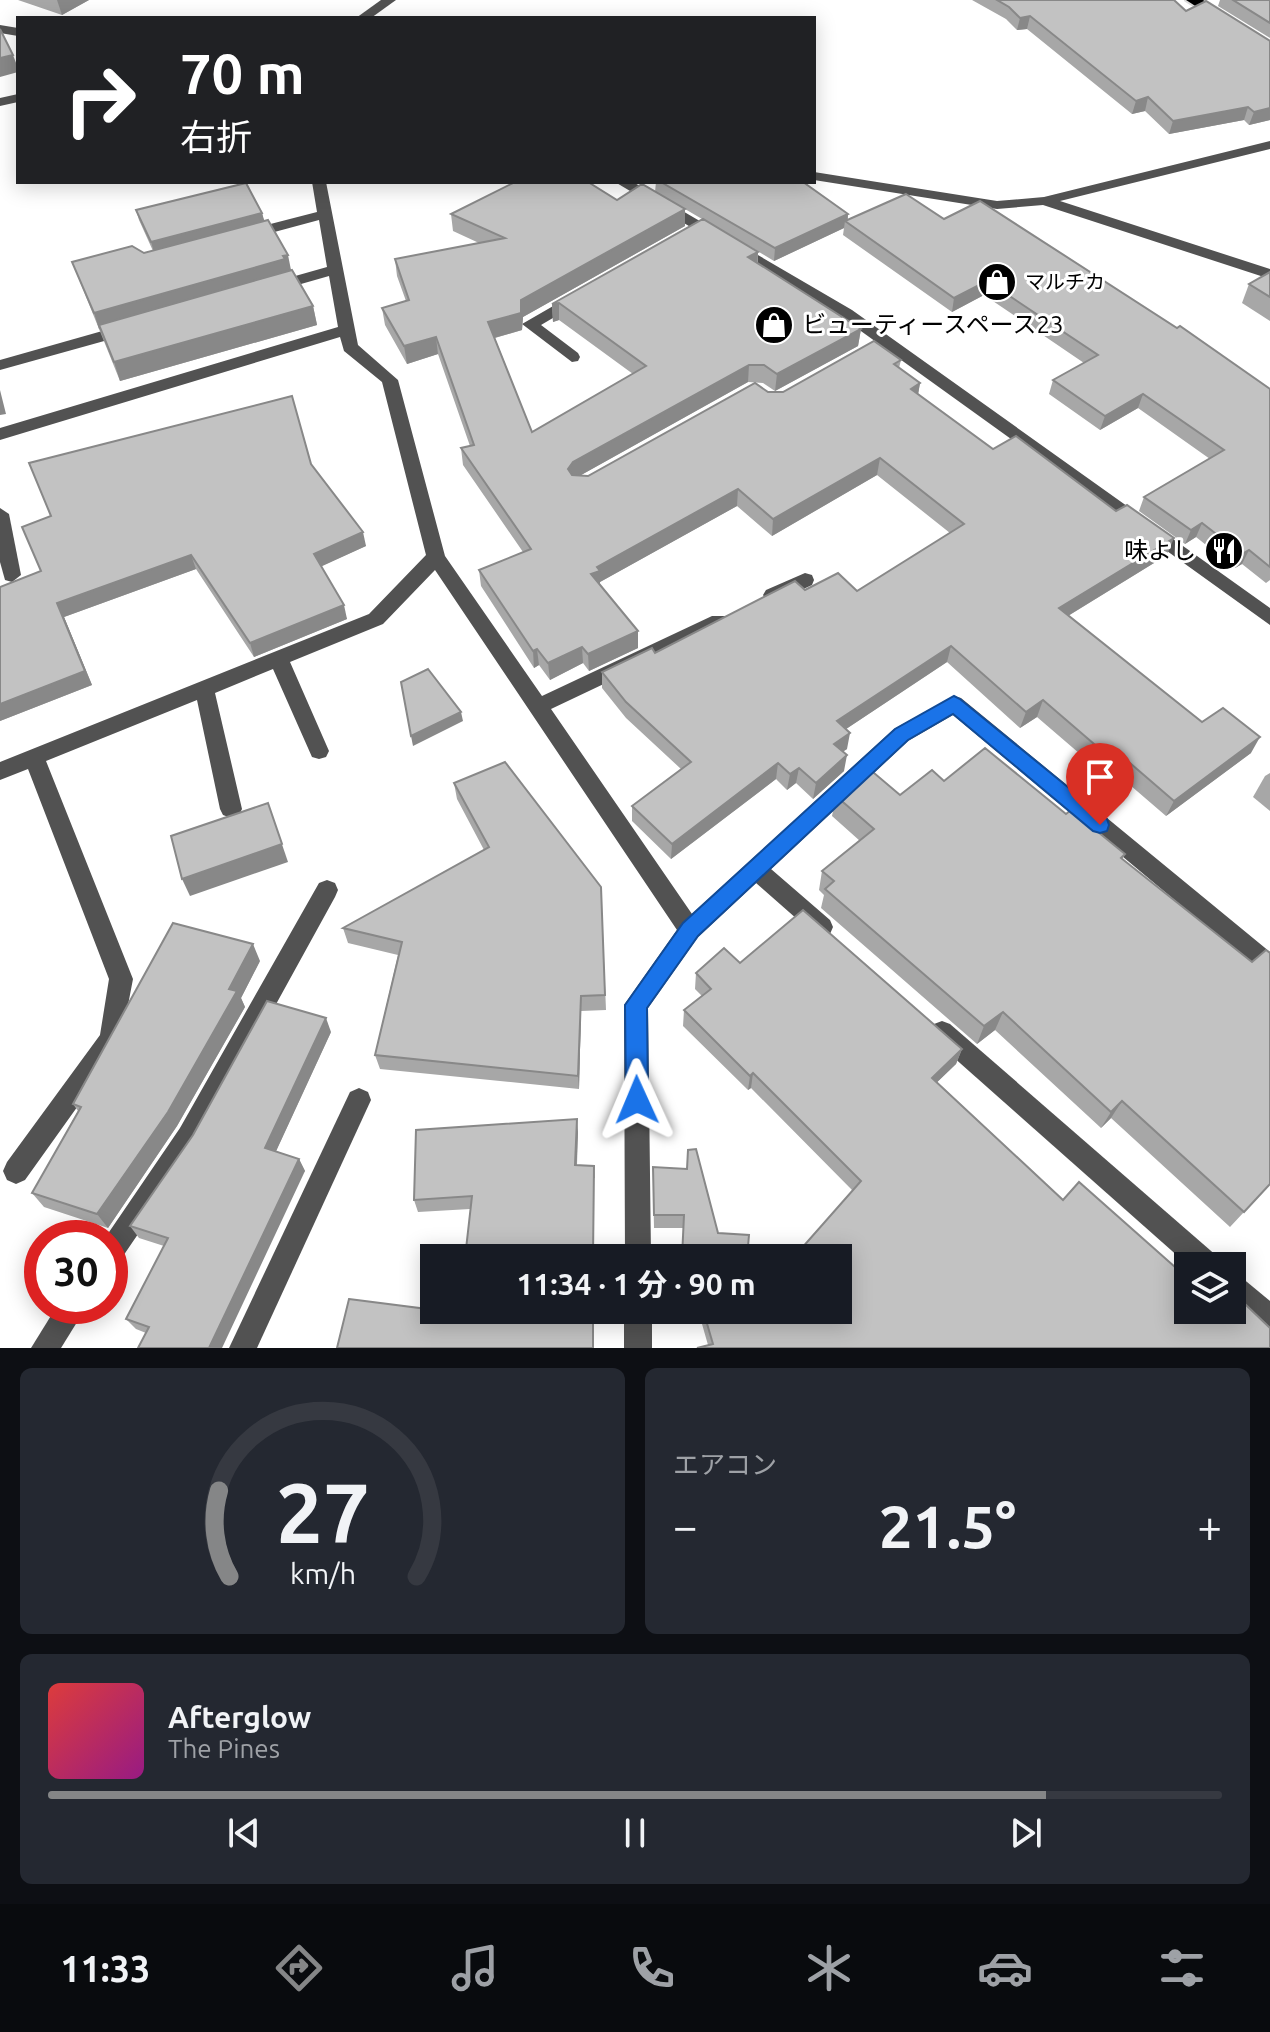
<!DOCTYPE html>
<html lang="ja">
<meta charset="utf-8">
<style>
body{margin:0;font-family:Ubuntu,"Noto Sans JP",sans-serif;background:#242831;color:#f1f3f6;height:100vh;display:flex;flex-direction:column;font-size:30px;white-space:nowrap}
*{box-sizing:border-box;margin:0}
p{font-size:26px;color:#9ea1a6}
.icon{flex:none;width:44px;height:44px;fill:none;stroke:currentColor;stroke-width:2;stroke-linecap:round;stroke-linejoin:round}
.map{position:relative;height:1348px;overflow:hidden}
.side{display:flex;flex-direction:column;gap:20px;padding:20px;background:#0d0f14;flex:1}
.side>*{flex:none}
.top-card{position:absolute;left:16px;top:16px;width:800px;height:168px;border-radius:0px;box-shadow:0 4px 20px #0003;background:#202124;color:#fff;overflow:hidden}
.buttons{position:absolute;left:1174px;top:1252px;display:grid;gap:16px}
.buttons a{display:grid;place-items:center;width:72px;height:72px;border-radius:0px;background:#171b24;box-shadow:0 4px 20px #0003;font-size:40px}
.speed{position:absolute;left:24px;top:1220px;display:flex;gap:16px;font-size:40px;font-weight:700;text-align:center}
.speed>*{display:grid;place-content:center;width:104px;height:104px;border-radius:50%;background:#171b24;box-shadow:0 4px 20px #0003;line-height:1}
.speed .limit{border:12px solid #d22;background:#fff;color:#111}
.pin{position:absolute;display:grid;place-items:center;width:68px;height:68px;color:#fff;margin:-82px -34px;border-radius:50% 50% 50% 0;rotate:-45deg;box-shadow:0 0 8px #0007}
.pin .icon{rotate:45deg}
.me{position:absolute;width:88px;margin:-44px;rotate:359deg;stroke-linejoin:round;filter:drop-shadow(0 0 6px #0008)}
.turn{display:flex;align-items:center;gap:28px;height:168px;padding:0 32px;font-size:36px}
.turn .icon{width:104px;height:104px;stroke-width:2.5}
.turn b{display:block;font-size:56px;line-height:68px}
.big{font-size:60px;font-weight:700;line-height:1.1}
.side .card{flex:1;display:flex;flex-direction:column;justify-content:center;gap:12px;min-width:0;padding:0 28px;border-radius:12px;background:#242831}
.side .dial{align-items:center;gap:0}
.dial svg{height:208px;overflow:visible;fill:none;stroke:#363941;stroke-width:7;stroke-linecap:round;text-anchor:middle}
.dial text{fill:#f1f3f6;stroke:none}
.song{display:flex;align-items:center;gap:24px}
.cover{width:96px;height:96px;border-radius:12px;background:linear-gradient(135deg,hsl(0 70% 55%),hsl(310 70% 35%))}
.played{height:8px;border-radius:4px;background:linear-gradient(90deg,#858687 85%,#363941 85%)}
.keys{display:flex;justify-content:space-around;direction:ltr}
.heat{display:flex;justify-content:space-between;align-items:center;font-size:44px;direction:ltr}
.side .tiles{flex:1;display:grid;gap:20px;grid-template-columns:1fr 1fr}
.card:last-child{grid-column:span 2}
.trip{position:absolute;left:420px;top:1244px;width:432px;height:80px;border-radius:0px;background:#171b24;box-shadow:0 4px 20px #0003;font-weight:700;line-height:80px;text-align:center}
.dock{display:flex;height:128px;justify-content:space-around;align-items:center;background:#090b0e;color:#9ea1a6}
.dock .icon{width:56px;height:56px}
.dock .current{color:#858687}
.dock b{font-size:36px;color:#f1f3f6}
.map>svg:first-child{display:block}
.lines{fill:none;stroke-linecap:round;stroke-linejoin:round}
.highway-casing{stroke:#dbdbdb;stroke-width:4}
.minor{fill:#525252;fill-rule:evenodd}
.highway{fill:#000;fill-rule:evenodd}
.wall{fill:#a7a7a7;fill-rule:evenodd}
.shaded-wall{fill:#888}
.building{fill:#c2c2c2;stroke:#888;stroke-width:2}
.route{fill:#1a73e8;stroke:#114b97;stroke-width:2}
.labels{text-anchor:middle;stroke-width:6;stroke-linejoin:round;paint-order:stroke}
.far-poi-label{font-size:20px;fill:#000;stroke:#fff;text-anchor:start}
.poi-label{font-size:24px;fill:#000;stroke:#fff;text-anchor:start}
</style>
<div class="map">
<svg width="1270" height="1348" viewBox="0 0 1270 1348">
<rect width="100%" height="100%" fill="#fff"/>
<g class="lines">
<g class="highway-casing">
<polygon id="highway" points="1186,0 1203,0 1270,42 1270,54"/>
</g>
<g class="minor">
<polygon points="381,0 396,0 371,18 356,18"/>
<polygon points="0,25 18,28 18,36 0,33"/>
<polygon points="18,94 18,102 0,106 0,98"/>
<polygon points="1270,141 1270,149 1060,201 1270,269 1270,279 1043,205 997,209 814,180 814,172 997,201 1044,197"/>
<polygon points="312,182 326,182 358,345 398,380 445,556 542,696 712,616 726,616 729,621 726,626 551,709 692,914 894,729 954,696 961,698 1270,952 1270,977 1262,973 953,715 908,741 771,869 830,920 833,927 830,934 822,937 814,934 756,883 698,937 648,1008 651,1258 625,1258 624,1005 677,930 435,570 383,624 290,662 329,751 326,757 319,759 312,757 273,669 215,693 242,809 239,815 231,818 223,815 220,809 197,700 46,761 133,979 120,1047 25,1180 16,1184 7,1180 3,1171 7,1162 100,1035 109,979 28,769 0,780 0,762 369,614 426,555 382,382 344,351 340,337 0,440 0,428 338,327 329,276 273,292 265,287 267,284 327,267 319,220 248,239 240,234 243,231 317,212"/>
<polygon points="615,182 633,182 852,310 1270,608 1270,625 840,316"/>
<polygon points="574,294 582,299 580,302 541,325 578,353 580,357 578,361 572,362 522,324"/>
<polygon points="127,324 135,329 133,333 0,370 0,360"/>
<polygon points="0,508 9,514 21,575 12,582 5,580 0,562"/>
<polygon points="805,573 812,575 814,580 812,585 780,600 766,600 763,595 766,590"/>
<polygon points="327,880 335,883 338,890 335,897 198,1146 119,1262 110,1266 110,1238 105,1238 180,1128 319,883"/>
<polygon points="942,1021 950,1024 1218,1257 1222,1266 1189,1266 934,1040 930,1032 934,1024"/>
<polygon points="359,1088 368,1092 371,1100 257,1348 229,1348 350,1092"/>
<polygon points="1232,1273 1241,1277 1270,1301 1270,1333 1260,1329 1232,1304"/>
<polygon points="57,1306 87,1306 61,1348 31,1348"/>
<rect x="624" y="1310" width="28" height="38"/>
</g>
<use href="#highway" class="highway"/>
</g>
<g class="wall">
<polygon points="18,0 89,0 62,15"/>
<polygon points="972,0 1174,0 1186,11 1270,41 1270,120 1249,125 1244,120 1169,134 1145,111 1132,114 1027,29 1017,30 1006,19"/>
<polygon points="1220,0 1270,0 1270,38 1218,6"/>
<path d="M656,182h147l45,32v6l96,-1 326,170v191l-4,3 -24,-19 -7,4 -39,-31 -11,7 -46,-33 5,-14 66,-38 -72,-51 -38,22 -51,-36 4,-14 31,-17 -100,-68 -32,17 -109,-77 1,-7 -70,33 -28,-17 12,8v12l103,65 -3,17 -83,45 -12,-8 -15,-1 -167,93 7,1 180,-84h15l118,-32 -2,8 21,15 -2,11 75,55 174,106 -99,61 134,106 49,31 -85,63 -57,-49 -8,5 -64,-55 -17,11 -73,-66 -101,67 1,20 -4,2 1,20 -31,28 -17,-16 -9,7 -11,-11 -105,80 -39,-38v-15l49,-37 -55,-51 -24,-30v-16l53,-19 150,-63 52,1 93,-58 -73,-58 -105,61 -35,-30 -137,76v3l38,63 -49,23 -6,-8 -33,17 -11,-15 -5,3 -53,-82 -2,-16 44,-18 -60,-87 -2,-17 9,-2 -32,-92 -31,10 -22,-39 -3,-17 24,-7 -9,-25 -2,-17 84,-16 -26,-12 -2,-17 166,-14 38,-8zM685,209l17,10 -150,85 1,18 6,-2 74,54 -101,58 -37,-94 27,-8 1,-13 162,-91z"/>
<polygon points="136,210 262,213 264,222 291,270 288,272 313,306 317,325 120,381 72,262 144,253 153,251 139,220"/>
<polygon points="1270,272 1270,321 1242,303 1249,284"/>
<polygon points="311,464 366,546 321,566 347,619 254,657 196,569 64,617 92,685 0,721 0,587"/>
<polygon points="1270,773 1270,811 1253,797 1265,776"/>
<polygon points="944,781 1066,814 1125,854 1122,859 1244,1212 1230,1227 1111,1118 1101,1128 995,1030 977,1044 821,908 824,895 819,890 822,871 860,841 832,816 836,796 900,795"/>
<polygon points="454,783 601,887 606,1010 581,1011 579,1089 380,1069 375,1055 398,955 348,943 343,928 484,850 457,799"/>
<polygon points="260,961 241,998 245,1007 177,1126 108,1228 44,1207 32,1193 78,1111 73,1104"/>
<polygon points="740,963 962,1049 956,1064 937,1082 1063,1200 1229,1321 1246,1305 1270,1328 708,1345 698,1310 744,1310 744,1314 853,1191 751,1088 748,1090 683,1026 684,1010 702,996 695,989 696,973"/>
<polygon points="331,1032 276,1151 299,1159 305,1171 146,1333 136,1329 126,1319 164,1246 139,1238 130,1226"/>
<polygon points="578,1132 577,1165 594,1166 595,1178 470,1209 418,1212 414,1200"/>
<polygon points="653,1181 718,1233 683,1228 654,1228"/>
</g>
<g class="shaded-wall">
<polygon points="57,0 89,0 62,15"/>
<polygon points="1030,16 1027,29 1017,30 1020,18"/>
<polygon points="13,55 18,68 18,72 0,77 0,58"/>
<polygon points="1148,97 1145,111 1132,114 1136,101"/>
<polygon points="1248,107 1244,120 1169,134 1173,121"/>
<polygon points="1270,108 1270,120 1249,125 1254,112"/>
<polygon points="685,209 685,226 523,317 522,330 490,339 488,322 521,300"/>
<polygon points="262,213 265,223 154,252 151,242"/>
<polygon points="848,214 847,223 845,221 844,228 774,261 775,248"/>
<polygon points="758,252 757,269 748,257"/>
<polygon points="288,255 291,270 287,271 288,275 99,329 94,313"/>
<polygon points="987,281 984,295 952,312 954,298"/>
<polygon points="559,303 559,320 553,322 552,304"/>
<polygon points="313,306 317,325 120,381 114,362"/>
<polygon points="861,329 858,346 775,391 777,374"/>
<polygon points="436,337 438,354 407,364 404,346"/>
<polygon points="749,365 748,382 574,479 568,469 573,462"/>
<polygon points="920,383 917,401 911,389"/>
<polygon points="0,390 6,414 0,415"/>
<polygon points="1143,394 1138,408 1100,430 1105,416"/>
<polygon points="880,458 877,475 772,536 773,519"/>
<polygon points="738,489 737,506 600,582 600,588 591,574 597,567"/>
<polygon points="1202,523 1196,537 1185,544 1191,530"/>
<polygon points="363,532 366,546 318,568 314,554"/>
<polygon points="1174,538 1167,555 1053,625 1059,608"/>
<polygon points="1249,550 1242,564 1235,568 1242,554"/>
<polygon points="191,555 196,569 64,617 92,685 0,721 0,704 57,603"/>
<polygon points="344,605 347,619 254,657 250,643"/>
<polygon points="638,631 638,648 589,671 588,654"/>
<polygon points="951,646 947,662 834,737 837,721"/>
<polygon points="582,647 583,663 550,680 548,663"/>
<polygon points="537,649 539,665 534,668 533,651"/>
<polygon points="1043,700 1037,717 1020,728 1026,712"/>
<polygon points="461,712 463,721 413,746 411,736"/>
<polygon points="850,733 847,749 831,760 834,744"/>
<polygon points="1260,737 1251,753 1166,816 1174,801"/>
<polygon points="1116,751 1109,767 1101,772 1108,756"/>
<polygon points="847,755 844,771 813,799 816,783"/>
<polygon points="778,763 776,779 671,859 672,844"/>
<polygon points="799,768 796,783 787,790 790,774"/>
<polygon points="268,803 288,862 190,896 182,879"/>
<polygon points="253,944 260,961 241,998 245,1007 177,1126 108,1228 97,1214 229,989"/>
<polygon points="581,996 581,1011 579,1089 578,1076"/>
<polygon points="1003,1012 995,1030 977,1044 984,1026"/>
<polygon points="326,1018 331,1032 272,1160 265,1148"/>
<polygon points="962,1049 956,1064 927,1092 932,1078"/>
<polygon points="753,1073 751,1088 748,1090 750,1076"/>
<polygon points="1122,1101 1111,1118 1101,1128 1111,1112"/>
<polygon points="577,1119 578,1132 576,1178 575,1165"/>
<polygon points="299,1159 305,1171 222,1348 209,1348"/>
</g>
<g class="building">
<polygon points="997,0 1174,0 1186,11 1206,1 1270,41 1270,108 1254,112 1248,107 1173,121 1148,97 1136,101 1030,16 1020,18 1009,7"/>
<polygon points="1233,0 1270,0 1270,23"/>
<polygon points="0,29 13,55 0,58"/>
<polygon points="515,182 588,182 617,200 642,184 685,209 521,300 521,313 488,322 532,432 646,366 559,303 552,304 703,219 758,252 748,257 861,329 777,374 764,365 749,365 573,462 568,469 572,475 588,476 755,383 768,392 783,392 874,341 901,360 894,364 920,383 911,389 993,449 1016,436 1116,511 1127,505 1174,538 1059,608 1202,722 1223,708 1260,737 1174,801 1116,751 1108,756 1043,700 1026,712 951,646 837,721 850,733 834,744 847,755 816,783 799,768 790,774 778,763 672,844 632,806 691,762 626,702 602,672 652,648 655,653 795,581 805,590 838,573 857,591 964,524 880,458 773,519 738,489 597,567 600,571 591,574 638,631 588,654 582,647 548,663 537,649 533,651 479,570 531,549 461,448 474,445 436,337 404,346 382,308 409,300 395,259 505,238 451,214"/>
<polygon points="661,182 803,182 848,214 775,248"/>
<polygon points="246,183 262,213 151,242 136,210"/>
<polygon points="906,194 944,219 980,201 1177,328 1180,326 1270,389 1270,567 1249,550 1242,554 1202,523 1191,530 1144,497 1224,450 1143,394 1105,416 1053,380 1098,355 987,281 954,298 845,221"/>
<polygon points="268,220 288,255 283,256 285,259 94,313 72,262 132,246 144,253"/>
<polygon points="292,270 313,306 114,362 99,325"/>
<polygon points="1270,272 1270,297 1249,284"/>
<polygon points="292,396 311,464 363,532 314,554 344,605 250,643 191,555 57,603 85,671 0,704 0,587 41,571 22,527 51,516 29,463"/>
<polygon points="428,669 461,712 411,736 401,682"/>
<polygon points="985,748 1066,814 1071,810 1125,854 1121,858 1252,962 1266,950 1270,953 1270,1184 1244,1212 1122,1101 1111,1112 1003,1012 984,1026 825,889 834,881 822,871 874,829 836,796 867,767 900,795 932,770 944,781"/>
<polygon points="505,762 601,887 605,995 581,996 578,1076 375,1055 402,942 343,928 489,847 454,783"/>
<polygon points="268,803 282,844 182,879 171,836"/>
<polygon points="803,910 962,1049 932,1078 1063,1200 1079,1182 1184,1275 1188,1279 1188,1310 1218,1310 1230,1322 1246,1305 1270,1328 1270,1348 697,1348 713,1344 703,1310 744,1310 744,1314 748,1310 838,1310 838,1258 793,1258 861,1181 753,1073 750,1076 684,1010 711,989 696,973 724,948 740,963"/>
<polygon points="173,923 253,944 229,989 237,991 168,1112 97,1214 32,1193 81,1107 73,1104"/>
<polygon points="267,1001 326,1018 265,1148 299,1159 209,1348 138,1348 149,1327 126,1319 168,1238 130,1226 193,1135"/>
<polygon points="577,1119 575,1165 594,1166 593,1258 465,1258 472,1196 414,1200 416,1130"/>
<polygon points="696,1149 718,1233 749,1235 747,1258 682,1258 684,1215 654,1215 653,1167 687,1169 688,1150"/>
<polygon points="349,1299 459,1313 459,1310 593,1310 593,1348 337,1348"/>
</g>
<polygon class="route" points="954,696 960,699 1107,819 1109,825 1107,831 1100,833 1093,831 953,714 908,740 698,936 647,1008 648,1100 645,1108 637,1111 629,1108 626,1100 625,1005 683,923 895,729"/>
<defs>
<g id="shop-disc" transform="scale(2)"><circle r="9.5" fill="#000" stroke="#fff"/><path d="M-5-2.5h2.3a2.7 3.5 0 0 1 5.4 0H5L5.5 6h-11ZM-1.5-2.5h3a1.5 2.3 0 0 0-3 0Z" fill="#fff"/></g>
<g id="restaurant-disc" transform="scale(2)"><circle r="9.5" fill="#000" stroke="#fff"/><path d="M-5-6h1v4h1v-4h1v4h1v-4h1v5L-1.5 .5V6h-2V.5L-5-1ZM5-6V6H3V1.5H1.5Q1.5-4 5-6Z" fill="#fff"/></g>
</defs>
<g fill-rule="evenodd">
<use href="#shop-disc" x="997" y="282"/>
<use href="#shop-disc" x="774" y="325"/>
<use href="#restaurant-disc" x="1224" y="551"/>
</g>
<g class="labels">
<g class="far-poi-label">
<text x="1025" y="289">マルチカ</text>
</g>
<g class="poi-label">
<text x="802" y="333">ビューティースペース23</text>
<text x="1196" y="559" text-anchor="end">味よし</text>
</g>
</g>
</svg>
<div class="buttons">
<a><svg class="icon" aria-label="layers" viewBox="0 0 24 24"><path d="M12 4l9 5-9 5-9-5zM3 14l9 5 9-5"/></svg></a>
</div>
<div class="speed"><div class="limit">30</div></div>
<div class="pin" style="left:1100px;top:825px;background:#d93025"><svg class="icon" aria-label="arrive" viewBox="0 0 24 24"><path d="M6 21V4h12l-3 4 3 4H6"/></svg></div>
<svg class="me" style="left:637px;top:1100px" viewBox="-20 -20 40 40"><path d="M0-17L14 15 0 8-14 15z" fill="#1a73e8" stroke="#fff" stroke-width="4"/></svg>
<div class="trip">11:34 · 1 分 · 90 m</div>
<div class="top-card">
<div class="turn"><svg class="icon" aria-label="right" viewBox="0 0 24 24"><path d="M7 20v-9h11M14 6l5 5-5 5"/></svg><div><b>70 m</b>右折</div></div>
</div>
</div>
<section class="side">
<div class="tiles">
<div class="card dial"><svg viewBox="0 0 100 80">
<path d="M14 69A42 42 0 1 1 86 69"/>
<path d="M14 69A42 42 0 0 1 10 36" stroke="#858687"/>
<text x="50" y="56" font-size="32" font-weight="700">27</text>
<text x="50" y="72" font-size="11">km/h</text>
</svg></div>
<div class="card"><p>エアコン</p>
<div class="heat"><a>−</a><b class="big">21.5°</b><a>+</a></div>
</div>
<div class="card">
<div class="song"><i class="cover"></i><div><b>Afterglow</b><p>The Pines</p></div></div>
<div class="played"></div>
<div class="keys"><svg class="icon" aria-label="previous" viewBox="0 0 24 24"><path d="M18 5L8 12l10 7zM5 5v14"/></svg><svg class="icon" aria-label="pause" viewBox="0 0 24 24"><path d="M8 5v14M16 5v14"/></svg><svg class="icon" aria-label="next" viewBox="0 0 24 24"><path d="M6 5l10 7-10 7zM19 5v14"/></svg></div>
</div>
</div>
</section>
<nav class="dock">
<b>11:33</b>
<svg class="icon current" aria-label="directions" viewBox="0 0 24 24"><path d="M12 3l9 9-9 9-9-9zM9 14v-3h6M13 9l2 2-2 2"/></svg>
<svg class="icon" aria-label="music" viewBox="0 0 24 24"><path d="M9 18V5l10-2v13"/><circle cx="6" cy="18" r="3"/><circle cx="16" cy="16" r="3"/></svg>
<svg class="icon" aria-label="phone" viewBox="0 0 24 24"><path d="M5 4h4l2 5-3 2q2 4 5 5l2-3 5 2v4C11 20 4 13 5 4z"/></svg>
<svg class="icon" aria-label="climate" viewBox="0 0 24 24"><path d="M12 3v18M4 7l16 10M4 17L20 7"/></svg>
<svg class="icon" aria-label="car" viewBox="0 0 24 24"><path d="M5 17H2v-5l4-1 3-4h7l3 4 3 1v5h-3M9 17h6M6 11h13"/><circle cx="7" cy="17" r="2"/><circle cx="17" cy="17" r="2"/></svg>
<svg class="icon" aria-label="filters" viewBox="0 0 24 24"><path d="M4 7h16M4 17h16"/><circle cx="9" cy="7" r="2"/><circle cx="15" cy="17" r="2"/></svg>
</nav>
